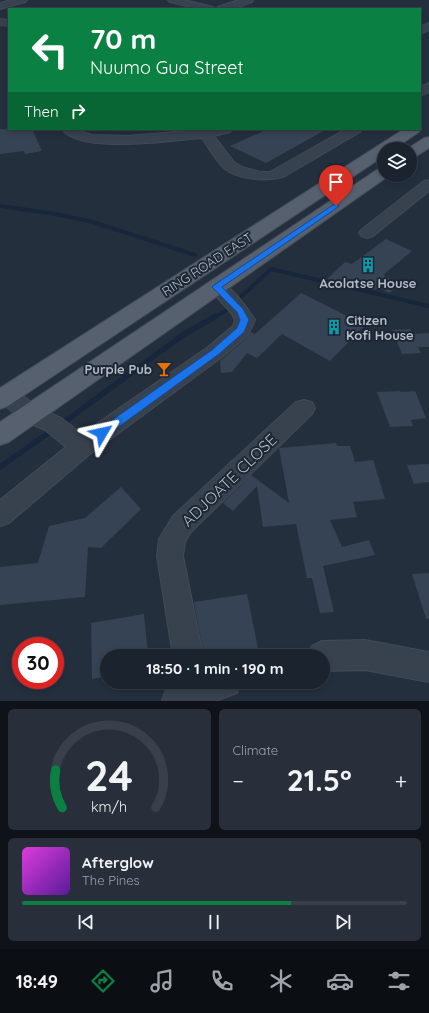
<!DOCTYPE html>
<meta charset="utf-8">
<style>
body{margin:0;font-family:Quicksand,sans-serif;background:#282f3a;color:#f1f3f6;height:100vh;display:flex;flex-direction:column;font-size:15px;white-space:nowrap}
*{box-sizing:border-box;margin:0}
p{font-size:13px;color:#a0a4aa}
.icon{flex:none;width:22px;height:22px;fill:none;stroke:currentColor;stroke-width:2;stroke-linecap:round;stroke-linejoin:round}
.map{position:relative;height:701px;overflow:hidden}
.sheet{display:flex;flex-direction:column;gap:8px;padding:8px;background:#0f1319;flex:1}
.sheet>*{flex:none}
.guide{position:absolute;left:8px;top:8px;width:413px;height:122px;border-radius:0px;box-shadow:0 2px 6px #0003,0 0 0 1px #39404a;background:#0b8043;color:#fff;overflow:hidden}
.buttons{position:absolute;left:377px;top:142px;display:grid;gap:8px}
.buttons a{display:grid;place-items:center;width:40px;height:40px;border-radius:50%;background:#1b232e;box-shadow:0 2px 6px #0003,0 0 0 1px #39404a;font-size:20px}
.speed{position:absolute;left:12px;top:637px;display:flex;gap:8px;font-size:20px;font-weight:700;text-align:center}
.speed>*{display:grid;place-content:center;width:52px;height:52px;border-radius:50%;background:#1b232e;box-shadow:0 2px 6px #0003,0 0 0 1px #39404a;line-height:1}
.speed .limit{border:6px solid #d22;background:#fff;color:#111}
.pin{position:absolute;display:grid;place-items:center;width:34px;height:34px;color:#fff;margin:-41px -17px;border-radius:50% 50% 50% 0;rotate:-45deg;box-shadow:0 0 4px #0007}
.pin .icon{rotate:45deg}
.me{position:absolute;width:44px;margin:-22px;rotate:54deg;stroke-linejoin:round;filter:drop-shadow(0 0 3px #0008)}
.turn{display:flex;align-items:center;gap:14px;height:84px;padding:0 16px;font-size:18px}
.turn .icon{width:52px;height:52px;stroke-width:2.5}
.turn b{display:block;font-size:28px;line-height:34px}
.then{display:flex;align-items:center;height:38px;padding:0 16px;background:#0003;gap:8px;font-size:15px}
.big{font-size:30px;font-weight:700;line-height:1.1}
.sheet .tile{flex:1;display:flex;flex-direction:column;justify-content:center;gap:6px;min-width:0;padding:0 14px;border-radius:6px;background:#282f3a}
.sheet .dial{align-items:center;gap:0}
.dial svg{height:104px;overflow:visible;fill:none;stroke:#39404a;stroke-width:7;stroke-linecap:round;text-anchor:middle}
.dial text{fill:#f1f3f6;stroke:none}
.song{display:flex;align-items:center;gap:12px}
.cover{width:48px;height:48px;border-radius:6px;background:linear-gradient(135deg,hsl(300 70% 55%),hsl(270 70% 35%))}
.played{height:4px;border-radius:2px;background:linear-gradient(90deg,#0b8043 70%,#39404a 70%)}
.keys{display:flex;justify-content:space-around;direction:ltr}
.heat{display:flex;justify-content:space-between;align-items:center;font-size:22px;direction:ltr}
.sheet .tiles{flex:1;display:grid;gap:8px;grid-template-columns:1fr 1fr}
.tile:last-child{grid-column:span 2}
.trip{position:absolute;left:100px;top:649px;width:230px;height:40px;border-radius:20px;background:#1b232e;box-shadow:0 2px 6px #0003,0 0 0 1px #39404a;font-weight:700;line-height:40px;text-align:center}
.menu{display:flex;height:64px;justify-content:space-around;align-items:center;background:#0b0e12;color:#a0a4aa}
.menu .icon{width:28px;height:28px}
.menu .current{color:#0b8043}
.menu b{font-size:18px;color:#f1f3f6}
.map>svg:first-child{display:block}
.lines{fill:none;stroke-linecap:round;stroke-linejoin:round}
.stream-far1{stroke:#17263c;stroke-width:4}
.stream{stroke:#17263c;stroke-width:5.5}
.building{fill:#364354}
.minor-casing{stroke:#414a57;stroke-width:2}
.tertiary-casing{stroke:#414a57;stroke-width:2}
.primary-casing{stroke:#414a57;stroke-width:2}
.minor{fill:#38414e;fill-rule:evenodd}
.tertiary{fill:#38414e;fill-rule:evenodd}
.primary{fill:#56606e;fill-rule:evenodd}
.route{fill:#1a73e8;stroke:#114b97}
.labels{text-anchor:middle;stroke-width:4;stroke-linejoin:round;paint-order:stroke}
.street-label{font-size:13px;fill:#b4bcc9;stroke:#1d2633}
.poi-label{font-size:13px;font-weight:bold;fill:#b4bcc9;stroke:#1d2633}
.near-street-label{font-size:16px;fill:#b4bcc9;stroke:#1d2633}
</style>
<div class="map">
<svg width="429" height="701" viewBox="0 0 429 701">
<rect width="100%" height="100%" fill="#242f3e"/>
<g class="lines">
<g class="stream-far1">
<polyline points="0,206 56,214 93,222 195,255"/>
<polyline points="214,317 227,310 271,269 429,306"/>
</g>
<g class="stream">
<polyline points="60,425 183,335 216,316"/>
<polyline points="0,467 54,429"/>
</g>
</g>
<g class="building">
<polygon points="0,129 32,129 42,151 25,154 24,151 0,154"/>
<polygon points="268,129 327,129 266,163 230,146"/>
<polygon points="386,239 412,251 383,275 400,284 389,293 380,288 373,290 327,279 345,262 352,264"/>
<polygon points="301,293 365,325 330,361 282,334 257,358 247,353 232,372 221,373 220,361 249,336 251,332 255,334"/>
<polygon points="410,329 413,334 429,333 429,347 418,347 421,353 402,354 392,330"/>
<polygon points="400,391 401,392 415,391 426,418 411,420 413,426 390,427 377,392"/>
<polygon points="336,443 337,446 350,446 355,462 373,460 385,499 353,502 357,517 330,520 342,547 369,540 375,555 323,566 334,612 320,613 312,578 307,578 296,524 263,527 257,486 233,511 223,503 251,475 289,503 279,448"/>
<polygon points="429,464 429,482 414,484 407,465"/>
<polygon points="121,487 141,509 101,548 88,547 85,597 0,605 0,567 38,563 49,526 85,518"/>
<polygon points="429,573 429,619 426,619 412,574"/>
<polygon points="247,594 258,649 204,656 194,602"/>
<polygon points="144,614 148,656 107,656 107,676 92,679 91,623"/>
</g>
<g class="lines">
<g class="minor-casing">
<g id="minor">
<polygon points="12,0 27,0 25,2 0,9 0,3"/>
<polygon points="168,0 184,0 213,7 215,9 199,9 170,2"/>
<polygon points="429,23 429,30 420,34 420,27"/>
<polygon points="429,83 429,92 420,96 420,87"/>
<path d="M62,129h15l5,3 10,3 35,1 83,-7h22l-2,3 -16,4 20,26 8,5 18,5h10l76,-43h16l-2,3 -75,44c-17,6 -46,4 -60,-7 -9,-8 -16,-21 -23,-31 -29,2 -122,17 -140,-9z"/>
<polygon points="429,180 429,191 373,236 367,238 361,236 359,233 361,230 424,181"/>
<path d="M217,281c14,4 30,26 38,39l-7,15 -26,22 -132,97 -81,69 -9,3v-26l66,-53 -21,-17 -22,-10 -23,-18v-12l7,-2 8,2 24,18 22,10 21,16 126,-87 25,-21 2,-6 -3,-6 -24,-27 3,-4z"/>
<polygon points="304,400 312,402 315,408 312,414 191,532 185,542 183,556 203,656 173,656 157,556 159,539 173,516 296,402"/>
<polygon points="365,640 429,652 429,682 365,670 323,671 323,656 307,656 312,646 322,641"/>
<polygon points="184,682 241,682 237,693 215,701 162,701 166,690"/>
</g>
</g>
<g class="tertiary-casing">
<g id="tertiary">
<polygon points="238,0 253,0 252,2 232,9 217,9 218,7"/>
<polygon points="0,19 9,20 9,26 0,25"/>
</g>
</g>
<g class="primary-casing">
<g id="primary">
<polygon points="420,127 421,129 419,132 394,149 384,149 384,156 8,406 0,409 0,388 404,129 420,129"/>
<polygon points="429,137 429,148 415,157 410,159 410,149 407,149 424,138"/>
<polygon points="384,167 384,175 390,175 9,442 0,445 0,422 378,169"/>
</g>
</g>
<use href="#minor" class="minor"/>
<use href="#tertiary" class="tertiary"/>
<use href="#primary" class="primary"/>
</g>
<polygon class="route" points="336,203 339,206 338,207 222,287 243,309 249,320 244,332 219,354 106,436 102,437 98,436 97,433 98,430 212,350 237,328 240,320 237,312 212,287 214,285"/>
<defs>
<g id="building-bare" transform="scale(1.2)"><path d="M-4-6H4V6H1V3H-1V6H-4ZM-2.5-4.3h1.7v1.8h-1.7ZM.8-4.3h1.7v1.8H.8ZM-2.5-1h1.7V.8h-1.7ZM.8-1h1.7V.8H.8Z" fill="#0f9aa8" stroke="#1d2633" stroke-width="2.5" paint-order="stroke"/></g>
<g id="bar-bare" transform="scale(1.2)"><path d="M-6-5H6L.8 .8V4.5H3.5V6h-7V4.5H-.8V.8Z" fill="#e8710a" stroke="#1d2633" stroke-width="2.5" paint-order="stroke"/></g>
</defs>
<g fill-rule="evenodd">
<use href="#building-bare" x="368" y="265"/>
<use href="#building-bare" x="334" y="327"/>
<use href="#bar-bare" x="164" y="369"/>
</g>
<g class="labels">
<g class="street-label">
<text transform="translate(207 264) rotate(-33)" y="5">RING ROAD EAST</text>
</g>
<g class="poi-label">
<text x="368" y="288">Acolatse House</text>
<text x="346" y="325" text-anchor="start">Citizen<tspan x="346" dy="15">Kofi House</tspan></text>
<text x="152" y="374" text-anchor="end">Purple Pub</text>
</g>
<g class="near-street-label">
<text transform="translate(229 480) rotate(-44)" y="6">ADJOATE CLOSE</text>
</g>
</g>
</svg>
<div class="buttons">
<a><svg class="icon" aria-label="layers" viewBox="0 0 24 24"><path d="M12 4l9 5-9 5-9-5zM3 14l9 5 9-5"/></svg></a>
</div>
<div class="speed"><div class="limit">30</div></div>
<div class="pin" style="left:336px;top:206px;background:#d93025"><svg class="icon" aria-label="arrive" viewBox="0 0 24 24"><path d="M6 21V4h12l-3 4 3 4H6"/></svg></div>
<svg class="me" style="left:102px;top:433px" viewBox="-20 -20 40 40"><path d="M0-17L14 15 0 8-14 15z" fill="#1a73e8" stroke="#fff" stroke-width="4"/></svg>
<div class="trip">18:50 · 1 min · 190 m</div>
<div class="guide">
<div class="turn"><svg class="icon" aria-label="left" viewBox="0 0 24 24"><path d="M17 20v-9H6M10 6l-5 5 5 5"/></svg><div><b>70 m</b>Nuumo Gua Street</div></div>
<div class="then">Then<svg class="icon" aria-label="right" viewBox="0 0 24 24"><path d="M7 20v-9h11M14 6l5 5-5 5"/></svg></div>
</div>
</div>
<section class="sheet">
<div class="tiles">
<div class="tile dial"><svg viewBox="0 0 100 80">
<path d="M14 69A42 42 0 1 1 86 69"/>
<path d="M14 69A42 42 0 0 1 9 40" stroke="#0b8043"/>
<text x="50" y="56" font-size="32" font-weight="700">24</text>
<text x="50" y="72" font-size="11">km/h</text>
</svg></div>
<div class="tile"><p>Climate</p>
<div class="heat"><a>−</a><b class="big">21.5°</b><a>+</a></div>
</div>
<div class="tile">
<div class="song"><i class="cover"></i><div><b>Afterglow</b><p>The Pines</p></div></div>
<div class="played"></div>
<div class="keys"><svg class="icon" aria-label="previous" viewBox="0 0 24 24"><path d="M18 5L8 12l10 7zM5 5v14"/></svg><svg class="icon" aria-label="pause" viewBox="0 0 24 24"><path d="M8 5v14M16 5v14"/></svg><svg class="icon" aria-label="next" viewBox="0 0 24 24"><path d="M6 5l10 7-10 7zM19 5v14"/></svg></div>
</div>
</div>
</section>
<nav class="menu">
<b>18:49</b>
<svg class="icon current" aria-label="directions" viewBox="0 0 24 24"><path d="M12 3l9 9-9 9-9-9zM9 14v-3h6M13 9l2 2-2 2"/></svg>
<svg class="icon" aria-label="music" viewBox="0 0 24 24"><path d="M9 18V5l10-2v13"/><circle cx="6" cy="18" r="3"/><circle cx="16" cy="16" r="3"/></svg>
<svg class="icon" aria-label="phone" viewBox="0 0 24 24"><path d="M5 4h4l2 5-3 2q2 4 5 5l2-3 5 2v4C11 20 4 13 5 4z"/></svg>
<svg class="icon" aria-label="climate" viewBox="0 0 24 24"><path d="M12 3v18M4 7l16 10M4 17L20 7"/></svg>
<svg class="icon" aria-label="car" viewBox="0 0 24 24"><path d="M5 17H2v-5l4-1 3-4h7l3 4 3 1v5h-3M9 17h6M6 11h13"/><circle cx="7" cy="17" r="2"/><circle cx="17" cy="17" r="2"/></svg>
<svg class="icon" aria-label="filters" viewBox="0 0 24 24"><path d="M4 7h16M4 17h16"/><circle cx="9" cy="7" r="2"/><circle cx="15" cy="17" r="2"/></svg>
</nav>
